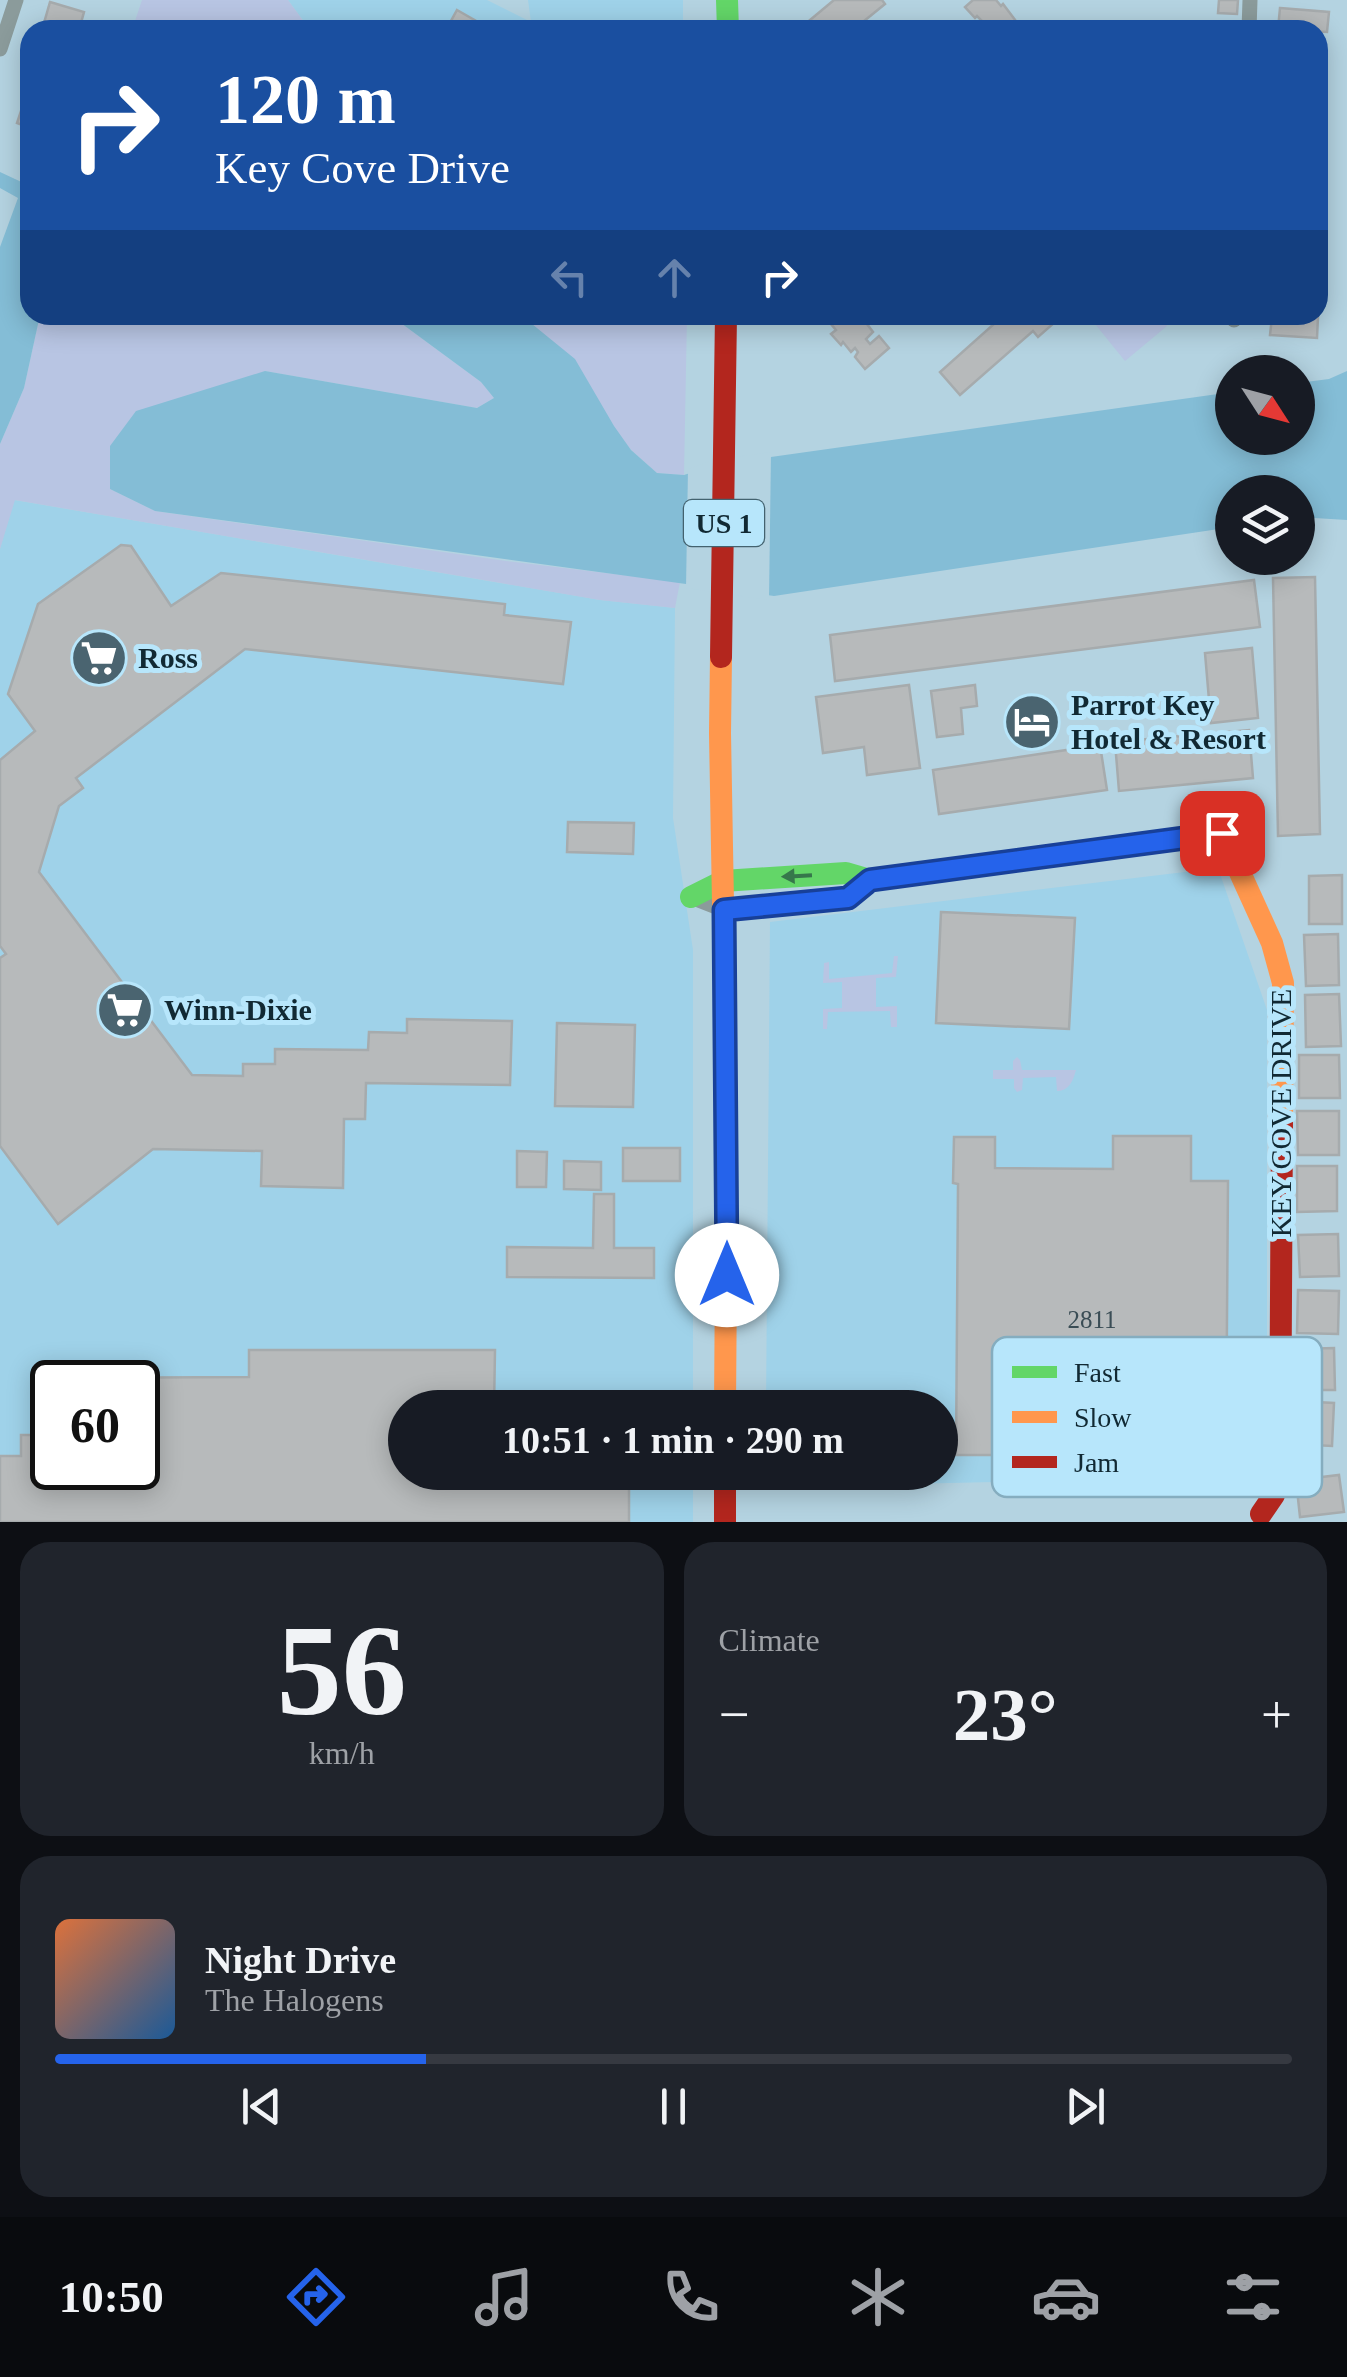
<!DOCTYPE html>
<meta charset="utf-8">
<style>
body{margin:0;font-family:"Times New Roman",serif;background:#20242c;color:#f1f3f6;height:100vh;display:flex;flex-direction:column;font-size:38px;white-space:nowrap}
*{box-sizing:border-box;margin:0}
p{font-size:32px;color:#9ea1a6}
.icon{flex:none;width:55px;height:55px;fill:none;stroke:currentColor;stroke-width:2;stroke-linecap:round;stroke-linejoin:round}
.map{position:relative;height:1522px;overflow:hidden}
.sheet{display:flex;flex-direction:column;gap:20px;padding:20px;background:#0d0f14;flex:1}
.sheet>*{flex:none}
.guide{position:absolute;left:20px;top:20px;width:1308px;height:305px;border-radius:30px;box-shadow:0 5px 25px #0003;background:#1a4fa0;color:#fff;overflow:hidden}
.needle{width:65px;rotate:126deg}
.tools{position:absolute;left:1215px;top:355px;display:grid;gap:20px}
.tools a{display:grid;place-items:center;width:100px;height:100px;border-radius:50%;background:#171b24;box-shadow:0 5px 25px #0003;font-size:50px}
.speed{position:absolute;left:30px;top:1360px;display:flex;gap:20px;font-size:50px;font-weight:700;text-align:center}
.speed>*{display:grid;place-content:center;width:130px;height:130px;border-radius:50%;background:#171b24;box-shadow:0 5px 25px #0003;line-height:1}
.speed .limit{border:5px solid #111;border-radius:15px;background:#fff;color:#111}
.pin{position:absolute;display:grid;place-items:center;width:85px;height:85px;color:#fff;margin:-42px;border-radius:20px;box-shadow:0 5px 15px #0006}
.me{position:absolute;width:110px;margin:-55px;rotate:0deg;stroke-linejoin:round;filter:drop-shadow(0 0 8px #0008)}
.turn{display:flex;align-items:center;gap:35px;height:210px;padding:0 30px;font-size:45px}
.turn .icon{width:130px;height:130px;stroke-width:2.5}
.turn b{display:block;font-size:70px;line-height:85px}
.lanes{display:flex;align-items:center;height:95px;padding:0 30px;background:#0003;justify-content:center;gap:50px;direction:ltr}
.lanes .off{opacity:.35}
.big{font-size:75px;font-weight:600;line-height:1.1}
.sheet .tile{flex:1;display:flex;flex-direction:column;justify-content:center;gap:15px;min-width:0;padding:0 35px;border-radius:30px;background:#20242c}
.sheet .dial{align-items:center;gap:0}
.dial b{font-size:130px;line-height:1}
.song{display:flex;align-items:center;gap:30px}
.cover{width:120px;height:120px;border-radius:15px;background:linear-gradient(135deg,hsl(20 70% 55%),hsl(210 70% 35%))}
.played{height:10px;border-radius:5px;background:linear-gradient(90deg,#2563eb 30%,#363941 30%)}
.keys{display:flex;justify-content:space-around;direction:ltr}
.heat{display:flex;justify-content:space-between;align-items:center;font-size:55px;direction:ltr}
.sheet .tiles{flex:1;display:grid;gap:20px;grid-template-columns:1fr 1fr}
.tile:last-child{grid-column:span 2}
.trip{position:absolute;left:388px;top:1390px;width:570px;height:100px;border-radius:50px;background:#171b24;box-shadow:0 5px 25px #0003;font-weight:600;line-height:100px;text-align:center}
.menu{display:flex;height:160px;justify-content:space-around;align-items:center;background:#090b0e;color:#9ea1a6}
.menu .icon{width:70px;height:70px}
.menu .on{color:#2563eb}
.menu b{font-size:45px;color:#f1f3f6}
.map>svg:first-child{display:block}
.built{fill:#9fd2e9;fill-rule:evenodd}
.green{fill:#b8c5e3}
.water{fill:#84bdd6}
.pier{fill:#b4d3e1}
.building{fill:#b7babb;stroke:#a6abad;stroke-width:2.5;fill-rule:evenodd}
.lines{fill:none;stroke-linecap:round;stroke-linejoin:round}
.street{stroke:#8b9b9b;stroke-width:15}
.fast{stroke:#63d668;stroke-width:22}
.slow{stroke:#ff974d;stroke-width:22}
.jam{stroke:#b3261e;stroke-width:22}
.oneway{fill:#36774b}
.route-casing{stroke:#184099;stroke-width:25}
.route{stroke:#2563eb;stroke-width:18}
.labels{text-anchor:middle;stroke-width:10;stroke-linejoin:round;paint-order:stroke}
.number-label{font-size:25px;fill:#3a4d55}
.shield{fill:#b7e6fb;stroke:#43626f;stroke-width:2.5}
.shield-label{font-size:28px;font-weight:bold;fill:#112933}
.poi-label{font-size:30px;font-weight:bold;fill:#112933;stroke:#b7e6fb;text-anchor:start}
.street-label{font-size:30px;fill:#112933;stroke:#b7e6fb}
.key{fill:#b7e6fb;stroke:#85adbf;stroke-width:2.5}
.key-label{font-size:28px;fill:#112933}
</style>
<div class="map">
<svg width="1347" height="1522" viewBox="0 0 1347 1522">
<rect width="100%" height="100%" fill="#b4d3e1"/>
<g class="built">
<polygon points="288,0 487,0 531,22 528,0 683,0 683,30 310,30"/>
<path d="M14,500l586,100 75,8 -2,210 20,132v457l-288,1v64l288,1v49h-693v-973zM52,1382h86v86h-86z"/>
<polygon points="1218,868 1267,1010 1267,1476 766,1487 766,1473 940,1472 940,1408 766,1407 770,922"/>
</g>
<g class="green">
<polygon points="142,0 288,0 310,30 132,30"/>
<polygon points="40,315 390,315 481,382 494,398 477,408 265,371 110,489 155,511 506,561 680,582 675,608 600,600 15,500 0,549 0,444 24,388"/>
<polygon points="521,315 687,315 684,475 657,473 631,450"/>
<polygon points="1106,315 1158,315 1167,326 1125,361 1095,324"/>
<polygon points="894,956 898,956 896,977 876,978 876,1007 897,1006 897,1027 891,1027 890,1011 828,1012 827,1029 823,1029 823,1009 842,1008 842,982 823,983 824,963 829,962 829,979 892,973"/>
<path d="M1017,1057l3,3 2,10h54c-3,11 -7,21 -19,21l-1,-14 -33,1 -1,12 -5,2 -3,-4v-9h-21v-9h20v-9z"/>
</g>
<g class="water">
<polygon points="0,172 30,186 30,315 40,315 24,388 0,444 0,247 18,198 0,188"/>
<polygon points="390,315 521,315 575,359 614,426 631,450 657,473 684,475 715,465 1232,392 1232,438 1298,438 1298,383 1329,379 1347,371 1347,520 1298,517 1298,492 1232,492 1232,527 774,596 155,511 110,489 110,446 136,411 265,371 477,408 494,398 481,382"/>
</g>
<polygon class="pier" points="771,452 769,600 686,588 688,469 714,460"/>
<g class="building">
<polygon points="834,0 882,0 885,4 853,30 798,30"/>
<polygon points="973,0 996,0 1001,6 1003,4 1022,29 1023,28 1026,30 986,30 979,23 982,21 977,16 975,18 965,7"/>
<polygon points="1219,0 1238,0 1237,14 1218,13"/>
<polygon points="50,2 84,12 79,30 42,30"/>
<polygon points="1280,8 1329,12 1327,32 1278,29"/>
<polygon points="457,10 492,30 446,30"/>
<polygon points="28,90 30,91 30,128 17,123"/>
<polygon points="841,315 860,315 873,332 866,339 870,344 879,336 889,348 865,369 855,357 858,352 855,348 851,352 843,342 841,345 831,334 836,330 831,324"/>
<polygon points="1004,315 1047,315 1054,323 1038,337 1033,331 960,395 940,372"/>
<polygon points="1267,315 1315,315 1318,317 1317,338 1270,335 1272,317"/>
<polygon points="121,545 131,546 171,606 221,573 505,604 504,615 571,622 563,684 245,649 76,778 83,788 59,806 39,872 192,1075 243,1076 243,1064 275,1064 275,1049 368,1050 369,1032 407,1033 407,1019 512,1021 510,1085 366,1083 365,1119 344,1119 343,1188 261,1186 262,1151 153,1149 58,1224 0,1146 0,958 6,954 0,946 0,760 35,731 8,694 38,604"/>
<polygon points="1315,577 1320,834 1278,836 1273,578"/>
<polygon points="1254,580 1260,627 835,681 830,635"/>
<polygon points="1252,648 1258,718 1211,723 1205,653"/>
<polygon points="909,685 920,768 867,775 864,747 823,753 816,697"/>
<polygon points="975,685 977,706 961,708 963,734 937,737 931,691"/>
<polygon points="1249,730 1253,778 1119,791 1115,742"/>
<polygon points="1100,745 1107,790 939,814 933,770"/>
<polygon points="568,822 634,823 633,854 567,852"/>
<polygon points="1342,875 1342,924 1309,924 1309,876"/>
<polygon points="941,912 1075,918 1069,1029 936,1023"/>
<polygon points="1338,934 1339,985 1306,986 1304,935"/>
<polygon points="1339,994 1341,1046 1306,1047 1305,995"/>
<polygon points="557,1023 635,1025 633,1107 555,1106"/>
<polygon points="1299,1055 1339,1055 1340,1098 1299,1098"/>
<polygon points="1297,1111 1339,1111 1339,1155 1298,1155"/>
<polygon points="1113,1136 1191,1136 1191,1181 1228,1181 1226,1455 956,1455 958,1184 953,1183 954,1137 995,1137 995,1168 1113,1169"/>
<rect x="623" y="1148" width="57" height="33"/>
<polygon points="517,1151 547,1152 546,1187 517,1187"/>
<polygon points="564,1161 601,1162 601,1190 564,1189"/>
<polygon points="1297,1166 1337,1166 1337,1211 1297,1212"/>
<polygon points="594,1194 614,1194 614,1248 654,1248 654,1278 507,1277 507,1247 593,1248"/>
<polygon points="1338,1234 1339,1276 1300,1277 1298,1235"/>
<polygon points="1298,1290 1339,1291 1338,1334 1297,1333"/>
<polygon points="1334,1348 1335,1390 1298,1390 1298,1349"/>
<path d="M249,1350h246l-1,58h-89v64h177v8h47v42h-629v-66h21v-21h29v-57l199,-1zM52,1382h86v86h-86z"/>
<polygon points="1296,1401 1334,1403 1332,1446 1294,1444"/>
<polygon points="1339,1475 1344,1512 1300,1517 1296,1480"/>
</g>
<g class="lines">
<g class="street">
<polyline points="1249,30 1250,0"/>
<polyline points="0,49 16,0"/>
<polyline points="1234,320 1234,315"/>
<polyline points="691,897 724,910 848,898 870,880"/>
</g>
<g class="fast">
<polyline points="727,0 728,30"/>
<polyline points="691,897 723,881 846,873 870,880 1129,845"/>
</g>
<g class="slow">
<polyline points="721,657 720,733 727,1131 725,1408"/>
<polyline points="1129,845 1222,833 1272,943 1283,983 1282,1120"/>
</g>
<g class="jam">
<polyline points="721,657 726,315"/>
<polyline points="725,1472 725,1522"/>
<polyline points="1261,1514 1274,1495 1280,1472 1282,1120"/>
</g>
</g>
<defs><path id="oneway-solid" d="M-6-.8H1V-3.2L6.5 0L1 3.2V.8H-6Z" transform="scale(2.5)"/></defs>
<use class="oneway" href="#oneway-solid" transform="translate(797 876) rotate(177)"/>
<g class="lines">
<g class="route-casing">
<polyline id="route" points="727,1275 724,910 848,898 870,880 1222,833"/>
</g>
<use href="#route" class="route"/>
</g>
<defs>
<g id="supermarket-disc" transform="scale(2.875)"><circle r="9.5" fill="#4a6470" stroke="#b7e6fb"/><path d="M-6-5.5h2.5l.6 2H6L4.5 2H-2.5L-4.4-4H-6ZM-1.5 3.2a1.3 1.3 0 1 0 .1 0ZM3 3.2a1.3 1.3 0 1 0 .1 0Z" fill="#fff"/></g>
<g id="hotel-disc" transform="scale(2.875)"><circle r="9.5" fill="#4a6470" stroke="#b7e6fb"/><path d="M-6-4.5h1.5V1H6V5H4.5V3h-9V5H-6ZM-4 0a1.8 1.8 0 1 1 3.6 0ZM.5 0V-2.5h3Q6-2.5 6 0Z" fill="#fff"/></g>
</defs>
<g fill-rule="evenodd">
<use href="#supermarket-disc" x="99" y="658"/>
<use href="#hotel-disc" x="1032" y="722"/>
<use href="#supermarket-disc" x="125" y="1010"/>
</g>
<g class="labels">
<g class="number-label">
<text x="1092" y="1328">2811</text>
</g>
<rect class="shield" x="684" y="500" width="80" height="46" rx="8"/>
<g class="shield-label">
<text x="724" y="533">US 1</text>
</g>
<g class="poi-label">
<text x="138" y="668">Ross</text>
<text x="1071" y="715">Parrot Key<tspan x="1071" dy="34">Hotel &amp; Resort</tspan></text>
<text x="164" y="1020">Winn-Dixie</text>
</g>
<g class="street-label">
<text transform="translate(1281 1113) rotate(-90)" y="10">KEY COVE DRIVE</text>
</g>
</g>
<rect x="992" y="1337" width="330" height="160" rx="15" class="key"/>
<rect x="1012" y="1366" width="45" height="12" fill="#63d668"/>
<rect x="1012" y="1411" width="45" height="12" fill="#ff974d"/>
<rect x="1012" y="1456" width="45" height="12" fill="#b3261e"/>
<g class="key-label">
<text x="1074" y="1382">Fast</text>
<text x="1074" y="1427">Slow</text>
<text x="1074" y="1472">Jam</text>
</g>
</svg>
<div class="tools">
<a><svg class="needle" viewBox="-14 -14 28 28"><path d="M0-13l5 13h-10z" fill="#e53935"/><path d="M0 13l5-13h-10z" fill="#9ea1a6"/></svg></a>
<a><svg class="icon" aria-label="layers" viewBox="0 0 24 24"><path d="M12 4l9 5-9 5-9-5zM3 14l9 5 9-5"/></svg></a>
</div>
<div class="speed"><div class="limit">60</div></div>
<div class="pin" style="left:1222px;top:833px;background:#d93025"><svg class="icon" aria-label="arrive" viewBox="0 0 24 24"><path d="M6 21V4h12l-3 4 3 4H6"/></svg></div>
<svg class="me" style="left:727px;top:1275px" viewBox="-20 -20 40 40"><circle r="19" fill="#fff"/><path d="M0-13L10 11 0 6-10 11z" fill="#2563eb"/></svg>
<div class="trip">10:51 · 1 min · 290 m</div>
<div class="guide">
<div class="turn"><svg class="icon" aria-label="right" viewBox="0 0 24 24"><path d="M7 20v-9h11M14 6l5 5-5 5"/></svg><div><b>120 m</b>Key Cove Drive</div></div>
<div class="lanes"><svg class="icon off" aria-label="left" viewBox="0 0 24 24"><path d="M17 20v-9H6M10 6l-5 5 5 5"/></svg><svg class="icon off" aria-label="ahead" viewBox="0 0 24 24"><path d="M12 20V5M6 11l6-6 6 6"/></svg><svg class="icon" aria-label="right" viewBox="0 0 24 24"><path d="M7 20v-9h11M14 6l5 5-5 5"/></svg></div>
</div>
</div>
<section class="sheet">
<div class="tiles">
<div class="tile dial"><b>56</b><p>km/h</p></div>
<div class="tile"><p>Climate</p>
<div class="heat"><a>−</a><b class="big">23°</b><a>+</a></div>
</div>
<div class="tile">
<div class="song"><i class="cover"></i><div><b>Night Drive</b><p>The Halogens</p></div></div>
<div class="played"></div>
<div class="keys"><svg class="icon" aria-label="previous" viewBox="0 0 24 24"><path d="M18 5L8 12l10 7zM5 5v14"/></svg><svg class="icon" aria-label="pause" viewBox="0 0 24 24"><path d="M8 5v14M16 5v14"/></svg><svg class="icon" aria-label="next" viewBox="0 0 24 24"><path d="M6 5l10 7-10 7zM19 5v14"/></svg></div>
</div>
</div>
</section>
<nav class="menu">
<b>10:50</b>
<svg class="icon on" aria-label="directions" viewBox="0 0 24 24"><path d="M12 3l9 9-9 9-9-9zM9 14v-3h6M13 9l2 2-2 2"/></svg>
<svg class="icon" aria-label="music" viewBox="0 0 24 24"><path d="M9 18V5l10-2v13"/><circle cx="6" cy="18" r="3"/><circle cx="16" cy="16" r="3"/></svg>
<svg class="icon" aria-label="phone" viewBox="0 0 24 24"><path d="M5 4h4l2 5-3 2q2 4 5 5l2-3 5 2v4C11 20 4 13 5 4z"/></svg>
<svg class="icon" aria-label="climate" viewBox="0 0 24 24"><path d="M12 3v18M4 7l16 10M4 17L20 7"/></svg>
<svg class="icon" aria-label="car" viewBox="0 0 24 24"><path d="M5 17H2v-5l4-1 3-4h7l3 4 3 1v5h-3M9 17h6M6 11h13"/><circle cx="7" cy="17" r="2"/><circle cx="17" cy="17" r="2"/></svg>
<svg class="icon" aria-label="filters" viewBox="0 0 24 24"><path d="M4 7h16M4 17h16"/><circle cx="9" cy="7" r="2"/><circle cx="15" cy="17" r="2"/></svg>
</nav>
